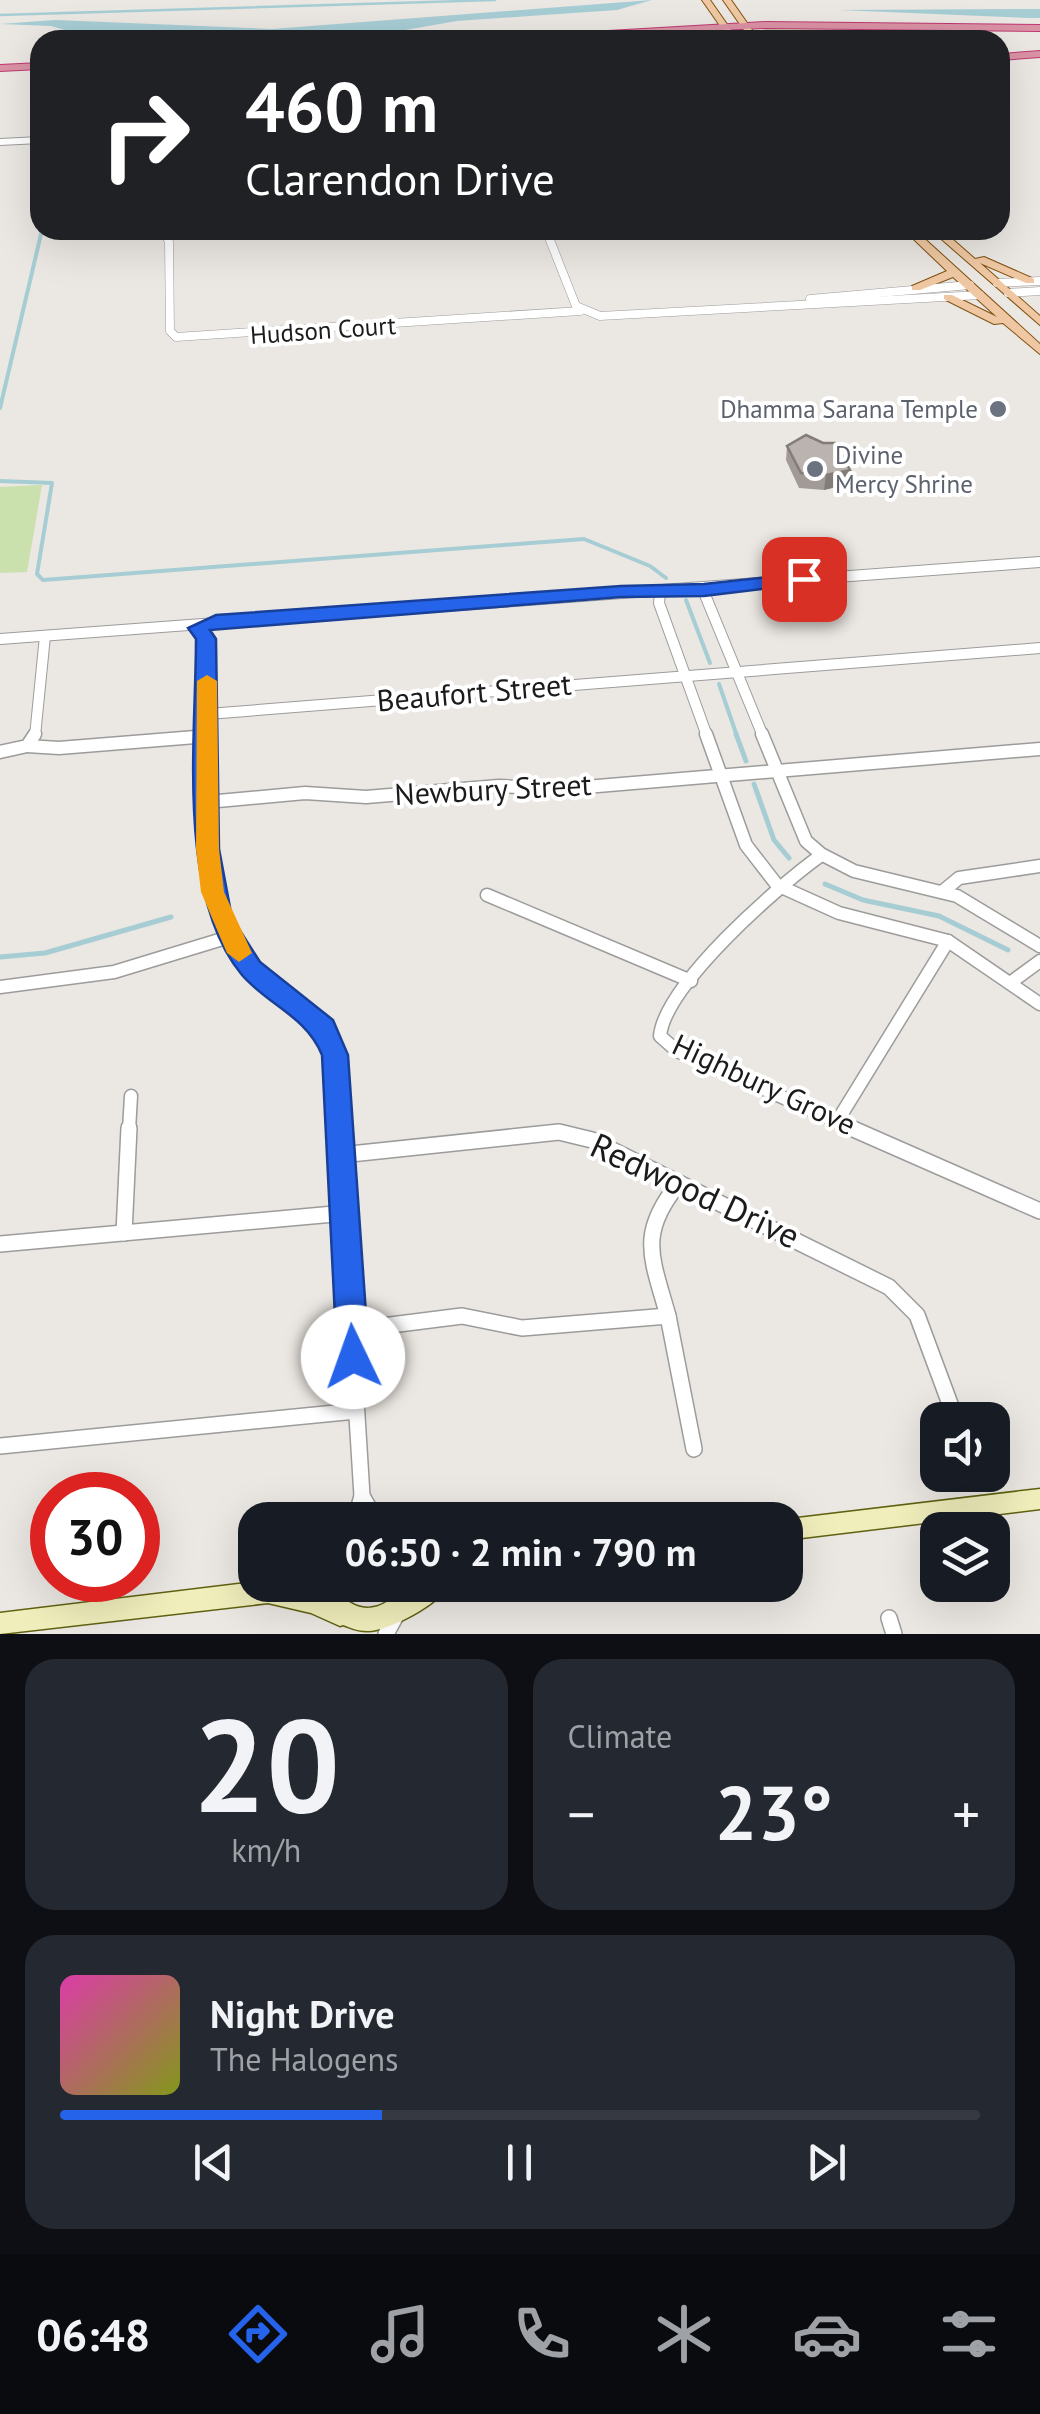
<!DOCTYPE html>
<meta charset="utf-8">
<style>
body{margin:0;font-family:"PT Sans",sans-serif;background:#242831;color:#f1f3f6;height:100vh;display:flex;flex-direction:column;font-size:38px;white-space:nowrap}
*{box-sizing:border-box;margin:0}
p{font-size:32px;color:#9ea1a6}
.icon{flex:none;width:55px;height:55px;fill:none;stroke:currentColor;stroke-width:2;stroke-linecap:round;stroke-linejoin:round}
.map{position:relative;height:1634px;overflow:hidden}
.drawer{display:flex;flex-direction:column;gap:25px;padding:25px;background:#0d0f14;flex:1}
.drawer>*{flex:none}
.guide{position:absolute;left:30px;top:30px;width:980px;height:210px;border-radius:30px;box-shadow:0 10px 40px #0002;background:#202124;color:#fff;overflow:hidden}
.tools{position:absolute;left:920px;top:1402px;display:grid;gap:20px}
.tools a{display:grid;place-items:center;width:90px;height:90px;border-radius:20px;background:#171b24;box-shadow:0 10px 40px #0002;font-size:50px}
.speed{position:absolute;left:30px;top:1472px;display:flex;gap:20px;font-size:50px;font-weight:700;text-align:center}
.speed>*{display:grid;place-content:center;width:130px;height:130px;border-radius:50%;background:#171b24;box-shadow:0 10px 40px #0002;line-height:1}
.speed .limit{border:15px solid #d22;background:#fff;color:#111}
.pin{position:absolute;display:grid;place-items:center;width:85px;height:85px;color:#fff;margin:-42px;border-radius:20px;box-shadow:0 5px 15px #0006}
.me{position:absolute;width:110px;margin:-55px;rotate:357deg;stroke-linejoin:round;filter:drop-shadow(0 0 8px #0008)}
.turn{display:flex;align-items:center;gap:35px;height:210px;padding:0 50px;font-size:45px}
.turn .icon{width:130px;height:130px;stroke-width:2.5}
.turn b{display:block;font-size:70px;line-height:85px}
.big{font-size:75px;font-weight:700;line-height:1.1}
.drawer .widget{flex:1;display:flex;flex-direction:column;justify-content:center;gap:15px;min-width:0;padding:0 35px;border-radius:30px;background:#242831}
.drawer .dial{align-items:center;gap:0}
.dial b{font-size:130px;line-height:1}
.song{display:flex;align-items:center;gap:30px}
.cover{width:120px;height:120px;border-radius:15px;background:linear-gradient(135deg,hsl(320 70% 55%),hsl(70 70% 35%))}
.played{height:10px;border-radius:5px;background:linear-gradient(90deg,#2563eb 35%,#363941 35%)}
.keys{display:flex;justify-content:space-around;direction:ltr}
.heat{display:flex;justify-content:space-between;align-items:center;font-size:55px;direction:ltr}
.drawer .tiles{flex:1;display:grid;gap:25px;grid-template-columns:1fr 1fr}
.widget:last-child{grid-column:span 2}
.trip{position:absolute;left:238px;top:1502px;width:565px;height:100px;border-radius:30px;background:#171b24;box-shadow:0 10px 40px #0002;font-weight:700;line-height:100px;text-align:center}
.tab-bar{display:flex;height:160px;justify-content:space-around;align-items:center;background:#090b0e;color:#9ea1a6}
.tab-bar .icon{width:70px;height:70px}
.tab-bar .current{color:#2563eb}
.tab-bar b{font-size:45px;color:#f1f3f6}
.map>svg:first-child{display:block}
.grass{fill:#cae0ad}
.water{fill:#a7cdd4}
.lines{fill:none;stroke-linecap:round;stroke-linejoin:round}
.stream-far2{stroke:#a7cdd4;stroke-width:2.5}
.stream-far1{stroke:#a7cdd4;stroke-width:4}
.stream{stroke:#a7cdd4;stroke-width:5}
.street-far4-casing{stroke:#9c9c9c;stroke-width:8}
.street-far3-casing{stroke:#9c9c9c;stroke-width:9}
.street-far2-casing{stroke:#9c9c9c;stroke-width:12}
.street-far1-casing{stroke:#9c9c9c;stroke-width:15}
.street-casing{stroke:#9c9c9c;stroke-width:18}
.secondary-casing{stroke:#606212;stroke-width:3}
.primary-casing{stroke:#805212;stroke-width:2}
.highway-casing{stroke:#bf3972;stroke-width:2}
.street-far4{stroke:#fff;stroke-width:6}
.street-far3{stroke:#fff;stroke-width:8}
.street-far2{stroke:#fff;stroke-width:10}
.street-far1{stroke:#fff;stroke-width:12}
.street{stroke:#fff;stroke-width:15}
.secondary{fill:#f0eebb;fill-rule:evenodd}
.primary{fill:#efc8a3;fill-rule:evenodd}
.highway{fill:#da92a5;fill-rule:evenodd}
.wall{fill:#a19a96}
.shaded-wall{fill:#837d7a}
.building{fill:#bbb3af;stroke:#837d7a;stroke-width:2.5}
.route{fill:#2563eb;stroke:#184099;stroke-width:2.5}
.slow{fill:#f59e0b}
.worship-dot{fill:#6b7280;stroke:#fff;stroke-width:4}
.labels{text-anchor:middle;stroke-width:8;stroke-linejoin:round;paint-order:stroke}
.far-street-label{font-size:25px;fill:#1b1b1b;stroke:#fff}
.far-worship-label{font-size:25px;fill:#5b616d;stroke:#fff;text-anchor:end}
.street-label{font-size:30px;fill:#1b1b1b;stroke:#fff}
.near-street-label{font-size:35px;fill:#1b1b1b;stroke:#fff}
</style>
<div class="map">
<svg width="1040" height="1634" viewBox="0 0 1040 1634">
<rect width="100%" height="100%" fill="#ebe7e2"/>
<g class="grass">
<polygon points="766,29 998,30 761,37 758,32"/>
<polygon points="42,485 27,572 0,573 0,487"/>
</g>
<g class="water">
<polygon points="652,0 617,10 457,21 388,33 192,36 136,31 81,35 51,26 0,24 55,20 272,29"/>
<polygon points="1040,9 1040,18 1028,18 839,10"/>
</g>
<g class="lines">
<polyline class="stream-far2" points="0,15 495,0"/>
<g class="stream-far1">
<polyline points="0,408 42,230"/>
<polyline points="0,481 52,483 37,574 43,580 584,539 650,566 666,578"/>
<polyline points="686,600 710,663"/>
<polyline points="719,684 737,736"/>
</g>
<g class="stream">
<polyline points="736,734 746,761"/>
<polyline points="754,784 774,840 789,858"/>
<polyline points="825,884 863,900 939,916 1008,950"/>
<polyline points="0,957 45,953 171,917"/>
</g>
<g class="street-far4-casing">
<polyline id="street-far4" points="0,142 40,140"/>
</g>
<g class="street-far3-casing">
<g id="street-far3">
<polyline points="164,230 169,242 170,331 176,337 580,311"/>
<polyline points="546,230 576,306 600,316 980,295"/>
<polyline points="997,283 1040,281"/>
<polyline points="1008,293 1040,291"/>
<polyline points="810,299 970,285"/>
</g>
</g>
<g class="street-far2-casing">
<g id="street-far2">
<polyline points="703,590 763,736"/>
<polyline points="660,593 659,603 707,736"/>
<polyline points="198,627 206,639 204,736"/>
<polyline points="0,639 1040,562"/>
<polyline points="208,714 1040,648"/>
<polyline points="35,736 45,636"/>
<polyline points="204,736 208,736"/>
</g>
</g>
<g class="street-far1-casing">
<g id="street-far1">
<path d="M205,734c-2,64 -7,144 24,203 25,46 93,64 106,117 5,24 3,52 5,76"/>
<polyline points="706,734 746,845 777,885 839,913 948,941 1040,1004"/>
<polyline points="762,734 806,841 821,854 854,871 957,896 1040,946"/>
<polyline points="27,746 59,748 208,736"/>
<polyline points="0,752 27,746 35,734"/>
<polyline points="207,802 305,793 366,797 499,786 562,789 1040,749"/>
<path d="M820,856c-43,31 -155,129 -160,180l17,15 180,79"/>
<polyline points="942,892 959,878 1040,866"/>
<polyline points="487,895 691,981"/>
<polyline points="1010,983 1040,961"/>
<polyline points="0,987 114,972 229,937"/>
<polyline points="838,1120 948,941"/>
<polyline points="129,1130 131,1096"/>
</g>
</g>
<g class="street-casing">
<g id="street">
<polyline points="339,1128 362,1496 355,1520"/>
<polyline points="851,1128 1040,1211"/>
<polyline points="341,1155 559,1132 592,1140 889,1287 917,1315 956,1420"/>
<polyline points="124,1233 129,1128"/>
<polyline points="0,1244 345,1213"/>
<path d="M668,1316c-16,-58 -31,-82 11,-133"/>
<polyline points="351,1330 462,1316 522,1328 668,1316 694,1449"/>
<polyline points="0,1446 356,1411"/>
<polyline points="362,1496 376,1520"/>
<polyline points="889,1618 894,1634"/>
<polyline points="386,1634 398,1612"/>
</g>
</g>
<g class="secondary-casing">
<g id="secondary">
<polygon points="1040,1489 1040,1509 785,1540 785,1520 781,1520"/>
<path d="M255,1582v3h41v2l21,5 -2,-7h22c13,33 50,28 65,0h46c-8,19 -61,47 -81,46 -9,0 -16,-3 -24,-6l-3,1 -29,-13 -43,-10 -268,31v-21z"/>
</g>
</g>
<g class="primary-casing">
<g id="primary">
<polygon points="702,0 710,0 738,40 730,40"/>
<polygon points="723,0 731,0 759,40 751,40"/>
<polygon points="904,230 915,230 1040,344 1040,354 1003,323 994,324 944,299 944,295 952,295 997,317 953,277 920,290 912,290 912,286 947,271"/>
<polygon points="931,230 942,230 975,259 984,257 1034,279 1034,283 1026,283 980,263 1040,316 1040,325"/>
</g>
</g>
<g class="highway-casing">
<g id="highway">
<polygon points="766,22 1040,25 1040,31 766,28 500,40 505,37"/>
<polygon points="911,36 915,40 858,40 863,37"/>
<polygon points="1040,51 1040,57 1000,60 1000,54"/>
<polygon points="40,63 40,69 0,71 0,65"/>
</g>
</g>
<use href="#street-far4" class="street-far4"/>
<use href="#street-far3" class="street-far3"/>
<use href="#street-far2" class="street-far2"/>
<use href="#street-far1" class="street-far1"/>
<use href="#street" class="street"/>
<use href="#secondary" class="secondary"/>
<use href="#primary" class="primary"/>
<use href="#highway" class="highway"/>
</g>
<polygon class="wall" points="787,446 848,484 824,490 799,488 786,460"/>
<polygon class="shaded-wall" points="850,470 848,484 824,490 826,475"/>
<polygon class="building" points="806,435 823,443 835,443 850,470 826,475 801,473 787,446"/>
<path class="route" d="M804,573l7,2v8l-107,13 -83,1 -411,33 6,9 3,210 13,69 28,44 73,58 15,35 21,302 -5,9 -11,4 -11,-4 -5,-9 -15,-302c-16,-39 -54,-50 -80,-80 -66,-79 -46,-237 -46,-336l-8,-11 28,-13 405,-29 83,-2z"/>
<polygon class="slow" points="207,675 217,681 219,849 224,892 252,953 239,962 227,953 201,892 196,849 197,681"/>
<g class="worship-dot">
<circle cx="998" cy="409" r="10"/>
<circle cx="815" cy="469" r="10"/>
</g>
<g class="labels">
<g class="far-street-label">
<text transform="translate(323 330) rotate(-4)" y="9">Hudson Court</text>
</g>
<g class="far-worship-label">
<text x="978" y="418">Dhamma Sarana Temple</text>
<text x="835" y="464" text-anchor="start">Divine<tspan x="835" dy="29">Mercy Shrine</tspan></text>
</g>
<g class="street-label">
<text transform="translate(474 693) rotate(-5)" y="10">Beaufort Street</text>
<text transform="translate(493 790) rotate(-3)" y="10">Newbury Street</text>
<text transform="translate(764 1085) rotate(25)" y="10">Highbury Grove</text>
</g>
<g class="near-street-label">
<text transform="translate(695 1191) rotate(25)" y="12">Redwood Drive</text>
</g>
</g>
</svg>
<div class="tools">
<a><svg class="icon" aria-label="sound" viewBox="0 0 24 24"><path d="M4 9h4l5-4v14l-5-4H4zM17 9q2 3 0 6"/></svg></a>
<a><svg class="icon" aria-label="layers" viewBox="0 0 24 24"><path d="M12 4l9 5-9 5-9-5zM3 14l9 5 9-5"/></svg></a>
</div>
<div class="speed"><div class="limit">30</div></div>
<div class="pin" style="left:804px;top:579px;background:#d93025"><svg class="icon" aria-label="arrive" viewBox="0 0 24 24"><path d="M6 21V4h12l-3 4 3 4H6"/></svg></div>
<svg class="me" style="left:353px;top:1357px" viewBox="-20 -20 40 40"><circle r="19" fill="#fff"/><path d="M0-13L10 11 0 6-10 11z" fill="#2563eb"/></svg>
<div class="trip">06:50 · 2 min · 790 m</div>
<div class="guide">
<div class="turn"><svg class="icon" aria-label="right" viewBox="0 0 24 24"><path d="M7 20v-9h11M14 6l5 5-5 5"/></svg><div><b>460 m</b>Clarendon Drive</div></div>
</div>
</div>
<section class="drawer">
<div class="tiles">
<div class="widget dial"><b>20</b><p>km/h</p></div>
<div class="widget"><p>Climate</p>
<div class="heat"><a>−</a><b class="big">23°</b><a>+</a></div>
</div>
<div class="widget">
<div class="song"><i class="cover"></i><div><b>Night Drive</b><p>The Halogens</p></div></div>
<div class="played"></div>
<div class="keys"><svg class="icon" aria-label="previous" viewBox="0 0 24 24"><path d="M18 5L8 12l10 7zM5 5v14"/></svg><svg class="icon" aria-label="pause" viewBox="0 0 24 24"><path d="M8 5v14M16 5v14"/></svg><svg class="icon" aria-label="next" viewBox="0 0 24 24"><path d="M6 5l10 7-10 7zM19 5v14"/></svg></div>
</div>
</div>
</section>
<nav class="tab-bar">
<b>06:48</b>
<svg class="icon current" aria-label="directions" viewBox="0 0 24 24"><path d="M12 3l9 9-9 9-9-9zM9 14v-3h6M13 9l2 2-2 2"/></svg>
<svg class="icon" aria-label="music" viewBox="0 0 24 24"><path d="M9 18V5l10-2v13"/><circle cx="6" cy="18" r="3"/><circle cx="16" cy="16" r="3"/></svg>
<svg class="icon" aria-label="phone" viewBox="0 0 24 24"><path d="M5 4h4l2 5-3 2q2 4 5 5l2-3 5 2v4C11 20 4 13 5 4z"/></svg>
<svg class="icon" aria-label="climate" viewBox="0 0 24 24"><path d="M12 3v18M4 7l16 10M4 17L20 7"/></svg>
<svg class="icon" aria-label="car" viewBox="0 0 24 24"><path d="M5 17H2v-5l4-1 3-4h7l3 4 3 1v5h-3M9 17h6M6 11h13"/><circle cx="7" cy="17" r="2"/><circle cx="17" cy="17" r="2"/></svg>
<svg class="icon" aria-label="filters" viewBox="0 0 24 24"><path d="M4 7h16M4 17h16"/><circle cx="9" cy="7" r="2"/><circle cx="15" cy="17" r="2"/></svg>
</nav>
